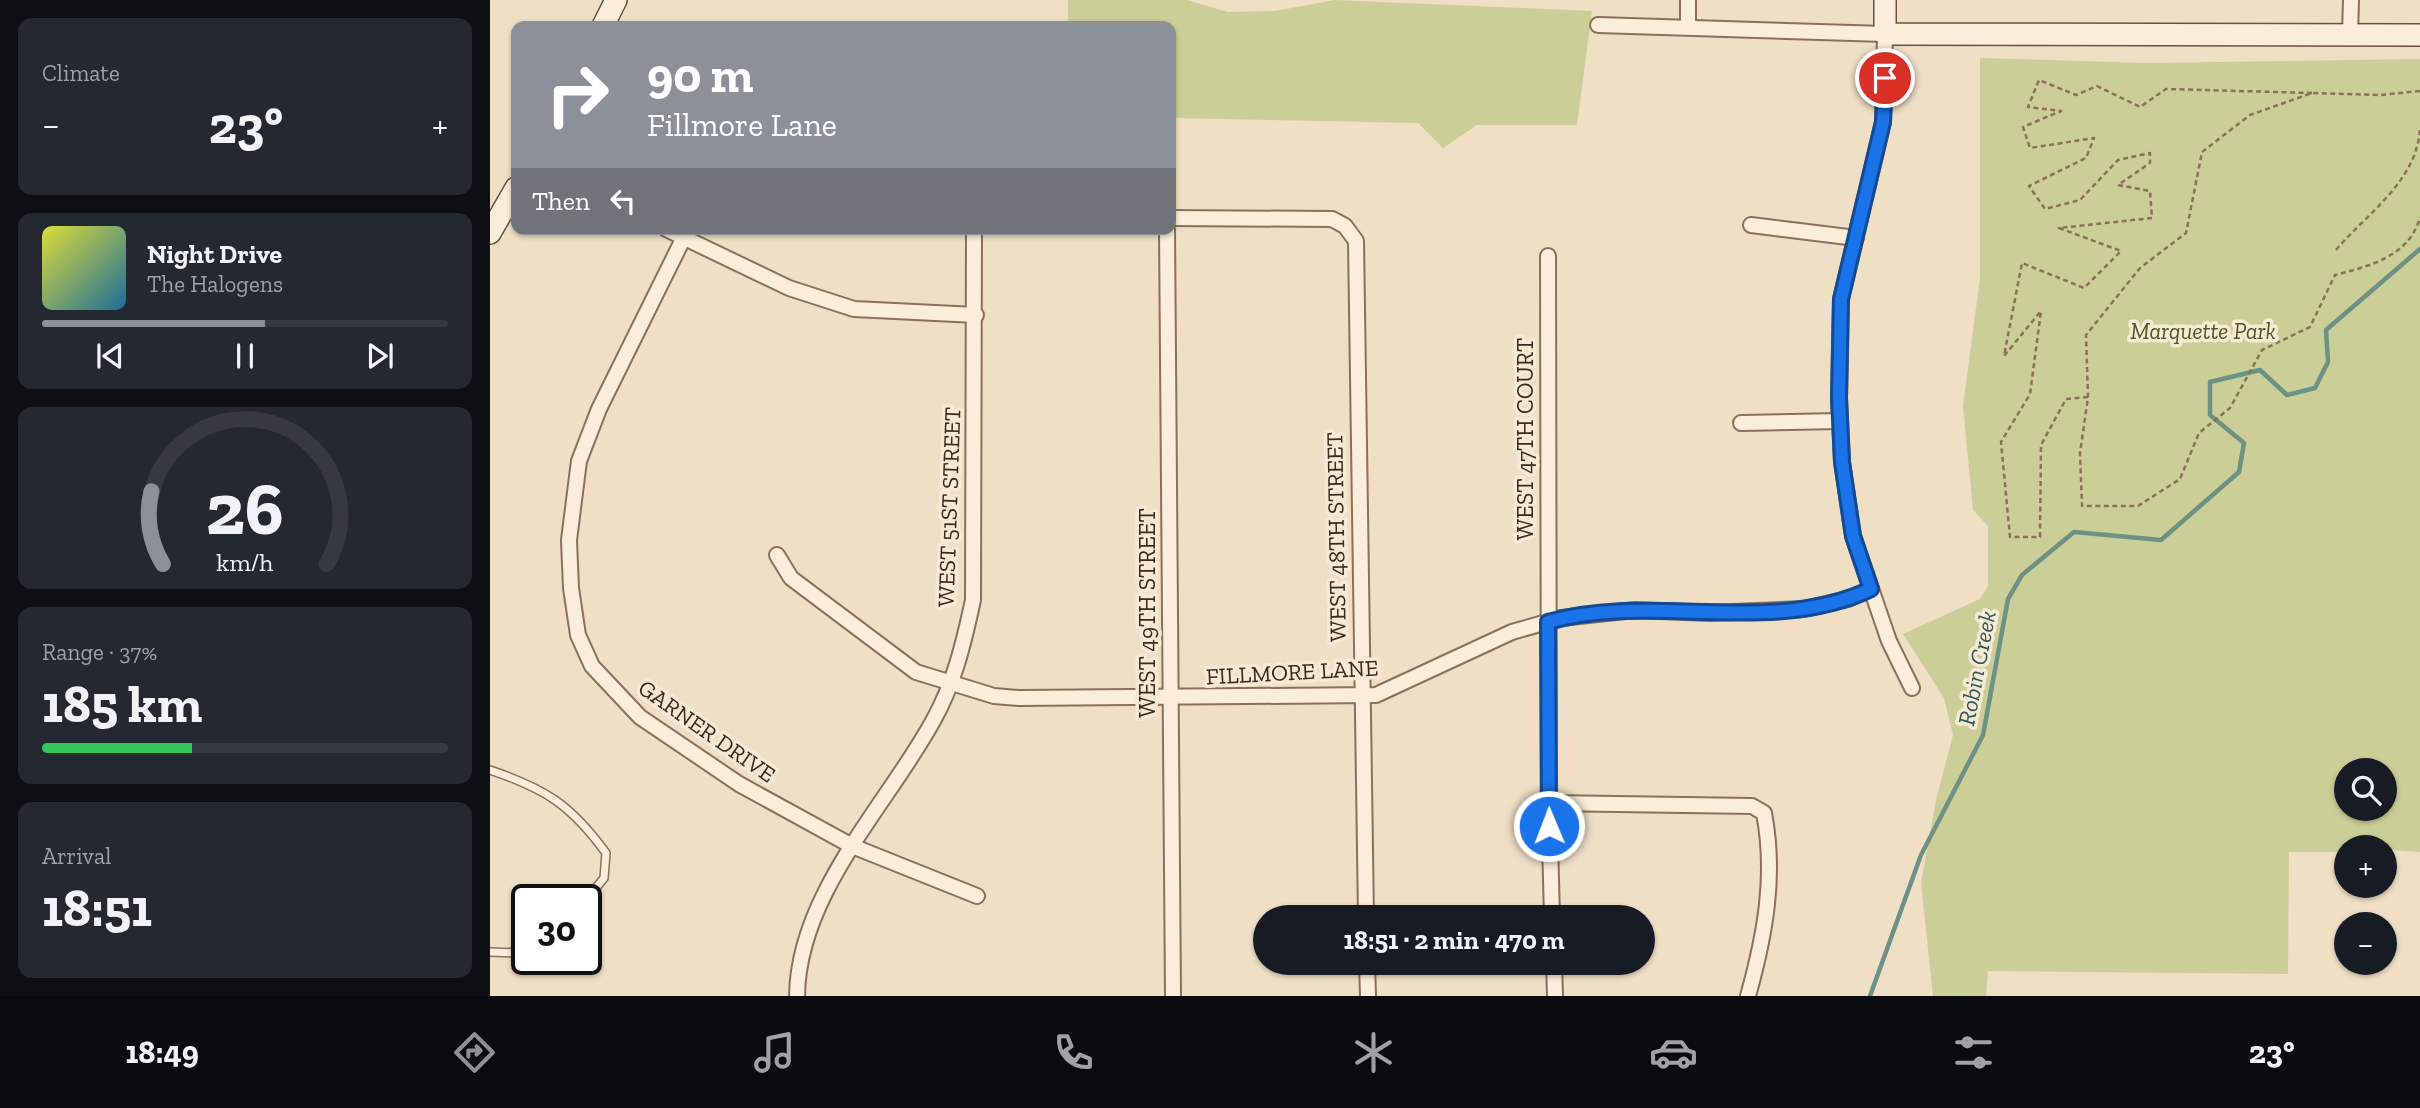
<!DOCTYPE html>
<meta charset="utf-8">
<style>
body{margin:0;font-family:"Zilla Slab",serif;background:#242831;color:#f1f3f6;height:100vh;display:flex;flex-direction:column;font-size:26px;white-space:nowrap}
*{box-sizing:border-box;margin:0}
p{font-size:23px;color:#9ea1a6}
.icon{flex:none;width:38px;height:38px;fill:none;stroke:currentColor;stroke-width:2;stroke-linecap:round;stroke-linejoin:round}
.map{position:relative;flex:1;overflow:hidden}
.drawer{display:flex;flex-direction:column;gap:18px;padding:18px;background:#0d0f14;width:490px}
.drawer>*{flex:none}
.guide{position:absolute;left:21px;top:21px;width:665px;height:214px;border-radius:14px;box-shadow:0 2px 5px #0004;background:#8c9099;color:#fff;overflow:hidden}
.controls{position:absolute;left:1844px;top:758px;display:grid;gap:14px}
.controls a{display:grid;place-items:center;width:63px;height:63px;border-radius:50%;background:#171b24;box-shadow:0 2px 5px #0004;font-size:35px}
.speed{position:absolute;left:21px;top:884px;display:flex;gap:14px;font-size:35px;font-weight:700;text-align:center}
.speed>*{display:grid;place-content:center;width:91px;height:91px;border-radius:50%;background:#171b24;box-shadow:0 2px 5px #0004;line-height:1}
.speed .limit{border:4px solid #111;border-radius:10px;background:#fff;color:#111}
.pin{position:absolute;display:grid;place-items:center;width:60px;height:60px;color:#fff;margin:-30px;border:4px solid #fff;border-radius:50%;box-shadow:0 2px 7px #0007}
.me{position:absolute;width:77px;margin:-38px;rotate:359deg;stroke-linejoin:round;filter:drop-shadow(0 0 5px #0008)}
.turn{display:flex;align-items:center;gap:24px;height:147px;padding:0 21px;font-size:32px}
.turn .icon{width:91px;height:91px;stroke-width:2.5}
.turn b{display:block;font-size:49px;line-height:60px}
.then{display:flex;align-items:center;height:66px;padding:0 21px;background:#0003;gap:14px;font-size:26px}
.big{font-size:52px;font-weight:700;line-height:1.1}
.drawer .widget{flex:1;display:flex;flex-direction:column;justify-content:center;gap:10px;min-width:0;padding:0 24px;border-radius:14px;background:#242831}
.drawer .dial{align-items:center;gap:0}
.dial svg{height:182px;overflow:visible;fill:none;stroke:#363941;stroke-width:7;stroke-linecap:round;text-anchor:middle}
.dial text{fill:#f1f3f6;stroke:none}
.song{display:flex;align-items:center;gap:21px}
.cover{width:84px;height:84px;border-radius:10px;background:linear-gradient(135deg,hsl(60 70% 55%),hsl(200 70% 35%))}
.played{height:7px;border-radius:4px;background:linear-gradient(90deg,#8c9099 55%,#363941 55%)}
.keys{display:flex;justify-content:space-around;direction:ltr}
.heat{display:flex;justify-content:space-between;align-items:center;font-size:38px;direction:ltr}
.charge{height:10px;border-radius:5px;background:linear-gradient(90deg,#34c759 37%,#363941 0)}
.trip{position:absolute;left:763px;top:905px;width:402px;height:70px;border-radius:35px;background:#171b24;box-shadow:0 2px 5px #0004;font-weight:700;line-height:70px;text-align:center}
.dock{display:flex;height:112px;justify-content:space-around;align-items:center;background:#090b0e;color:#9ea1a6}
.dock .icon{width:49px;height:49px}
.dock .current{color:#8c9099}
.dock b{font-size:32px;color:#f1f3f6}
main{display:flex;flex:1;min-height:0}
.map>svg:first-child{display:block}
.green{fill:#ccce98;fill-rule:evenodd}
.lines{fill:none;stroke-linecap:round;stroke-linejoin:round}
.stream{stroke:#6d9185;stroke-width:4.5}
.lane-casing{stroke:#8b705a;stroke-width:10}
.street-casing{stroke:#8b705a;stroke-width:18}
.secondary-casing{stroke:#6d513e;stroke-width:24}
.path{stroke:#8b705a;stroke-width:2.5;stroke-dasharray:5 3.5;stroke-linecap:butt}
.lane{stroke:#faedd9;stroke-width:7}
.street{stroke:#faedd9;stroke-width:14}
.secondary{stroke:#faedd9;stroke-width:21}
.route-casing{stroke:#114b97;stroke-width:18}
.route{stroke:#1a73e8;stroke-width:12}
.labels{text-anchor:middle;stroke-width:7;stroke-linejoin:round;paint-order:stroke}
.park-label{font-size:23px;font-style:italic;fill:#4f5725;stroke:#f6ead5}
.street-label{font-size:23px;fill:#3a2a1f;stroke:#f6ead5}
.water-label{font-size:24px;font-style:italic;fill:#2e5a54;stroke:#f6ead5}
</style>
<main>
<section class="drawer">
<div class="widget"><p>Climate</p>
<div class="heat"><a>−</a><b class="big">23°</b><a>+</a></div>
</div>
<div class="widget">
<div class="song"><i class="cover"></i><div><b>Night Drive</b><p>The Halogens</p></div></div>
<div class="played"></div>
<div class="keys"><svg class="icon" aria-label="previous" viewBox="0 0 24 24"><path d="M18 5L8 12l10 7zM5 5v14"/></svg><svg class="icon" aria-label="pause" viewBox="0 0 24 24"><path d="M8 5v14M16 5v14"/></svg><svg class="icon" aria-label="next" viewBox="0 0 24 24"><path d="M6 5l10 7-10 7zM19 5v14"/></svg></div>
</div>
<div class="widget dial"><svg viewBox="0 0 100 80">
<path d="M14 69A42 42 0 1 1 86 69"/>
<path d="M14 69A42 42 0 0 1 9 37" stroke="#8c9099"/>
<text x="50" y="56" font-size="32" font-weight="700">26</text>
<text x="50" y="72" font-size="11">km/h</text>
</svg></div>
<div class="widget"><p>Range · 37%</p><b class="big">185 km</b><div class="charge"></div></div>
<div class="widget"><p>Arrival</p><b class="big">18:51</b></div>
</section>
<div class="map">
<svg width="1930" height="996" viewBox="0 0 1930 996">
<rect width="100%" height="100%" fill="#efdfc5"/>
<g class="green">
<polygon points="578,0 697,0 738,12 785,11 845,0 1102,11 1087,125 987,125 953,148 928,123 681,118 681,26 578,26"/>
<path d="M1490,58l167,5 273,-4v793l-73,-5v5h-58l-1,122 -300,-3 -2,25h-53l-12,-113 15,-83 17,-65 -9,-37 -41,-64 77,-35 8,-13v-60l-15,-16 -10,-104 17,-128zM1895,770v38h-38v-38z"/>
</g>
<g class="lines">
<polyline class="stream" points="1380,996 1431,855 1493,735 1518,599 1532,575 1584,532 1671,540 1749,472 1754,443 1720,415 1720,382 1770,370 1797,395 1825,388 1838,362 1836,330 1930,249"/>
<g class="lane-casing">
<g id="lane">
<path d="M0,770c56,19 81,35 116,83l-2,25 -18,22"/>
<polyline points="0,952 29,953 37,947"/>
</g>
</g>
<g class="street-casing">
<g id="street">
<polyline points="1108,25 1395,34 1393,122 1351,299 1349,398 1352,462 1363,536 1399,641 1422,688"/>
<polyline points="1198,27 1198,0"/>
<polyline points="1860,34 1861,0"/>
<polyline points="681,218 842,219 855,226 866,241 876,917"/>
<polyline points="1261,225 1366,238"/>
<polyline points="176,229 299,288 364,309 486,315"/>
<polyline points="198,229 109,409 89,461 79,540 81,588 88,635 102,666 150,717 249,784 362,846 487,896"/>
<polyline points="677,229 683,996"/>
<polyline points="1058,256 1059,803 1062,917"/>
<polyline points="1251,423 1350,421"/>
<polyline points="287,555 301,578 426,672 504,696 529,698 886,695 1022,632 1071,618 1145,610 1220,613 1314,609 1358,599 1381,589"/>
<path d="M1059,803l203,3 12,7c12,63 1,122 -16,183"/>
<polyline points="877,962 878,996"/>
<polyline points="1064,962 1065,996"/>
<path d="M307,996c1,-102 90,-191 136,-275 21,-37 31,-79 40,-121l1,-371"/>
</g>
</g>
<g class="secondary-casing">
<g id="secondary">
<polyline points="1395,0 1395,34 1930,35"/>
<polyline points="113,26 126,0"/>
<polyline points="0,233 26,188"/>
</g>
</g>
<g class="path">
<path d="M1930,91l-39,4 -69,-2 -62,22 -48,37 -16,81 -46,35 -54,67 2,62 -8,56 2,53h56l42,-27 19,-46 31,-25 32,-58 48,-23 25,-52c35,-9 75,-19 85,-58"/>
<path d="M1846,250c31,-37 82,-69 84,-123"/>
<polyline points="1598,397 1576,399 1551,445 1550,537 1520,537 1511,442 1540,394 1551,311 1514,356 1532,263 1594,288 1631,251 1569,228 1662,218 1660,191 1628,185 1660,163 1660,153 1628,160 1590,200 1555,209 1539,186 1596,158 1604,138 1540,148 1533,127 1571,111 1538,107 1549,80 1586,95 1607,86 1650,107 1676,89 1822,93"/>
</g>
<use href="#lane" class="lane"/>
<use href="#street" class="street"/>
<use href="#secondary" class="secondary"/>
</g>
<g class="lines">
<g class="route-casing">
<path id="route" d="M1059,826l-1,-204c105,-30 222,15 323,-33l-18,-53 -11,-74 -3,-64 2,-99 42,-177 2,-44"/>
</g>
<use href="#route" class="route"/>
</g>
<g class="labels">
<g class="park-label">
<text x="1713" y="339">Marquette Park</text>
</g>
<g class="street-label">
<text transform="translate(1035 439) rotate(-90)" y="8">WEST 47TH COURT</text>
<text transform="translate(459 507) rotate(-88)" y="8">WEST 51ST STREET</text>
<text transform="translate(846 537) rotate(-91)" y="8">WEST 48TH STREET</text>
<text transform="translate(657 613) rotate(-90)" y="8">WEST 49TH STREET</text>
<text transform="translate(802 672) rotate(-3)" y="8">FILLMORE LANE</text>
<text transform="translate(217 731) rotate(35)" y="8">GARNER DRIVE</text>
</g>
<g class="water-label">
<text transform="translate(1487 668) rotate(-79)" y="8">Robin Creek</text>
</g>
</g>
</svg>
<div class="controls">
<a><svg class="icon" aria-label="search" viewBox="0 0 24 24"><circle cx="10" cy="10" r="6"/><path d="M15 15l6 6"/></svg></a>
<a>+</a>
<a>−</a>
</div>
<div class="speed"><div class="limit">30</div></div>
<div class="pin" style="left:1395px;top:78px;background:#d93025"><svg class="icon" aria-label="arrive" viewBox="0 0 24 24"><path d="M6 21V4h12l-3 4 3 4H6"/></svg></div>
<svg class="me" style="left:1059px;top:826px" viewBox="-20 -20 40 40"><circle r="17" fill="#1a73e8" stroke="#fff" stroke-width="3"/><path d="M0-11L8 9 0 5-8 9z" fill="#fff"/></svg>
<div class="trip">18:51 · 2 min · 470 m</div>
<div class="guide">
<div class="turn"><svg class="icon" aria-label="right" viewBox="0 0 24 24"><path d="M7 20v-9h11M14 6l5 5-5 5"/></svg><div><b>90 m</b>Fillmore Lane</div></div>
<div class="then">Then<svg class="icon" aria-label="left" viewBox="0 0 24 24"><path d="M17 20v-9H6M10 6l-5 5 5 5"/></svg></div>
</div>
</div>
</main>
<nav class="dock">
<b>18:49</b>
<svg class="icon current" aria-label="directions" viewBox="0 0 24 24"><path d="M12 3l9 9-9 9-9-9zM9 14v-3h6M13 9l2 2-2 2"/></svg>
<svg class="icon" aria-label="music" viewBox="0 0 24 24"><path d="M9 18V5l10-2v13"/><circle cx="6" cy="18" r="3"/><circle cx="16" cy="16" r="3"/></svg>
<svg class="icon" aria-label="phone" viewBox="0 0 24 24"><path d="M5 4h4l2 5-3 2q2 4 5 5l2-3 5 2v4C11 20 4 13 5 4z"/></svg>
<svg class="icon" aria-label="climate" viewBox="0 0 24 24"><path d="M12 3v18M4 7l16 10M4 17L20 7"/></svg>
<svg class="icon" aria-label="car" viewBox="0 0 24 24"><path d="M5 17H2v-5l4-1 3-4h7l3 4 3 1v5h-3M9 17h6M6 11h13"/><circle cx="7" cy="17" r="2"/><circle cx="17" cy="17" r="2"/></svg>
<svg class="icon" aria-label="filters" viewBox="0 0 24 24"><path d="M4 7h16M4 17h16"/><circle cx="9" cy="7" r="2"/><circle cx="15" cy="17" r="2"/></svg>
<b>23°</b>
</nav>
